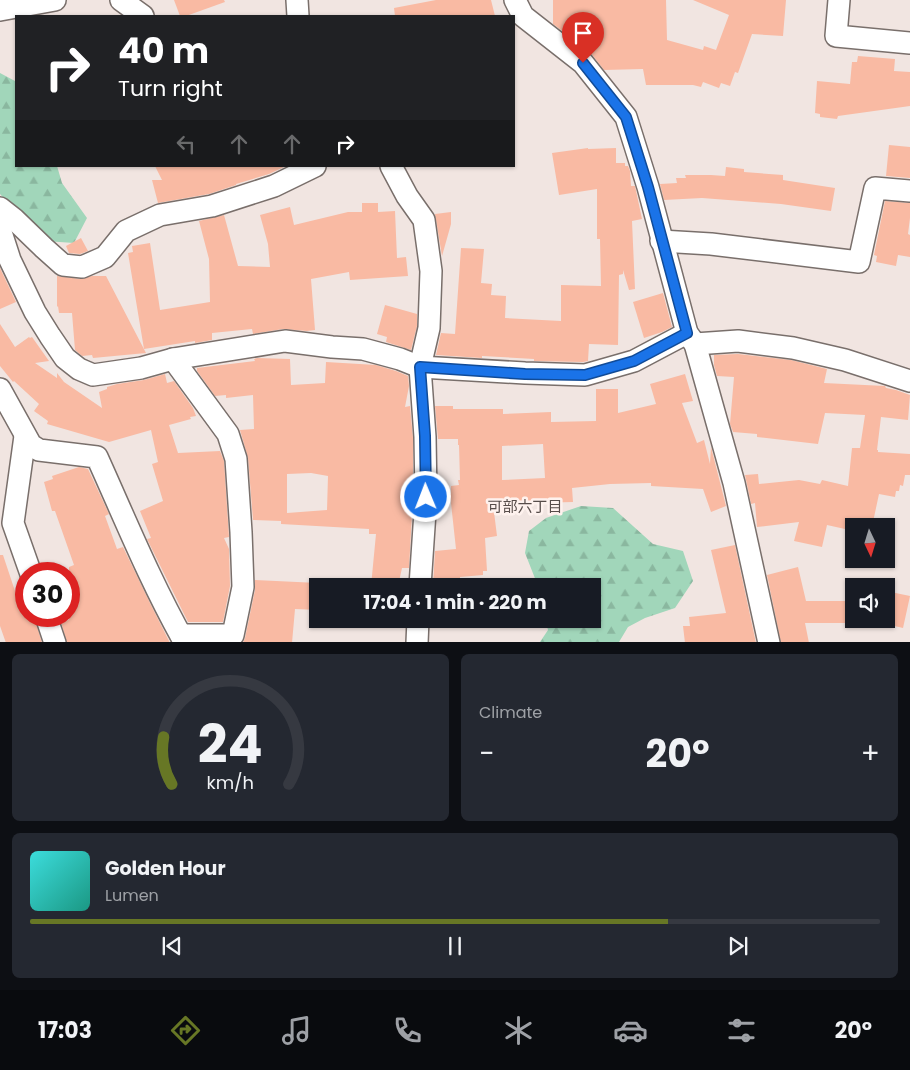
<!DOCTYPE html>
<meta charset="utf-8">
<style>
body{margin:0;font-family:Poppins,"Noto Sans JP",sans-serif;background:#242831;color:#f1f3f6;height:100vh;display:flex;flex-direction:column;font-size:19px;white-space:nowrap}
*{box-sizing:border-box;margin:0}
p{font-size:16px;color:#9ea1a6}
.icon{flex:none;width:28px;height:28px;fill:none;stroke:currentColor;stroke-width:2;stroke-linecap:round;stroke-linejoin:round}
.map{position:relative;height:642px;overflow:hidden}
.sheet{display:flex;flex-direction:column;gap:12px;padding:12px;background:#0d0f14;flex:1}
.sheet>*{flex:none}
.hud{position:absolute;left:15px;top:15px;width:500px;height:152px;border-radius:0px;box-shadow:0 1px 4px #0004;background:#202124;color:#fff;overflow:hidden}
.needle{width:32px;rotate:176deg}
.fabs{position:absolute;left:845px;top:518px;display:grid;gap:10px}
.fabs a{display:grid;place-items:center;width:50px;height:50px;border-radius:0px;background:#171b24;box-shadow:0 1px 4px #0004;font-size:25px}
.speed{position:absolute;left:15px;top:562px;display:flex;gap:10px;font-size:25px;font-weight:700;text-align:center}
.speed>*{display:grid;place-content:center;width:65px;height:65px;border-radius:50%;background:#171b24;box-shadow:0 1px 4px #0004;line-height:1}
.speed .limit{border:8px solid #d22;background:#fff;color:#111}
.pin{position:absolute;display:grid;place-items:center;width:42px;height:42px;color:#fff;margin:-51px -21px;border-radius:50% 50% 50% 0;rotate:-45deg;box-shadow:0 0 5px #0007}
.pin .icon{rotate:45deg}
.me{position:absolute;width:55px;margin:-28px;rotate:359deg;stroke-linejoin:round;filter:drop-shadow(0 0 4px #0008)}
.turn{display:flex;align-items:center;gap:18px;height:105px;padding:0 20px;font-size:22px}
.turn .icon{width:65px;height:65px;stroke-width:2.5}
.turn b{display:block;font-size:35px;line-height:42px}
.lanes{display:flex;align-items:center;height:48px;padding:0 20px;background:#0003;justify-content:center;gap:25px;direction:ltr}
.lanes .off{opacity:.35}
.big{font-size:38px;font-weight:700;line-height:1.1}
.sheet .tile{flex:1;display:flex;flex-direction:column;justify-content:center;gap:8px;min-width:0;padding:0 18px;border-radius:8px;background:#242831}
.sheet .dial{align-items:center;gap:0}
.dial svg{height:130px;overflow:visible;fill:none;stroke:#363941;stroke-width:7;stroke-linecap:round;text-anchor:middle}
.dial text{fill:#f1f3f6;stroke:none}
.song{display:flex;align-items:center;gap:15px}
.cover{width:60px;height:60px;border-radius:8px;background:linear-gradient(135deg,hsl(180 70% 55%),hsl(170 70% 35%))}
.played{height:5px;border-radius:2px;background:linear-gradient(90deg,#677725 75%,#363941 75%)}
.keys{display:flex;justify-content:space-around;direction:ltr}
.heat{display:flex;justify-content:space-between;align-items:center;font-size:28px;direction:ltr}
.sheet .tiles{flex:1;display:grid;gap:12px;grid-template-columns:1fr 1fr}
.tile:last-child{grid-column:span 2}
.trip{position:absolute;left:309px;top:578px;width:292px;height:50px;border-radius:0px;background:#171b24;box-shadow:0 1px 4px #0004;font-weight:700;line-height:50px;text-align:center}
.menu{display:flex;height:80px;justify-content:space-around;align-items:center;background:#090b0e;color:#9ea1a6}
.menu .icon{width:35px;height:35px}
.menu .selected{color:#677725}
.menu b{font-size:22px;color:#f1f3f6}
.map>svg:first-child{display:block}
.forest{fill:url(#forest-firs)}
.building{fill:#f9baa3;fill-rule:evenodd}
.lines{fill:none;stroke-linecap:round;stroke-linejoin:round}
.street-casing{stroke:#796f6b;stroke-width:24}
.street{stroke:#fff;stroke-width:21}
.route-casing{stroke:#114b97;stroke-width:12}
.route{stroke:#1a73e8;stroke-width:9}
.labels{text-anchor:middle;stroke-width:5;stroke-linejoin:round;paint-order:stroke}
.neighbourhood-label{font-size:15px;fill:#574d4a;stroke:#fef2ee}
</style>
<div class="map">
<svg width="910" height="643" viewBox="0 0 910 643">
<defs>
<pattern id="forest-firs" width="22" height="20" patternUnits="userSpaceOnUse" patternTransform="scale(1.25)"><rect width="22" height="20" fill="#a1d6ba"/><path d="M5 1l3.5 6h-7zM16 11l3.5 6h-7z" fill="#8ab79f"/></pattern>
</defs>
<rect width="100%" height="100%" fill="#f1e5e1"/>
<g class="forest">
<polygon points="0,73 15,81 16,84 16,166 57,166 62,183 87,218 74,243 45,241 34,234 0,194"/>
<polygon points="581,506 613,508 653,544 683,551 693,581 675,608 645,618 628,627 619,642 540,642 548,630 545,619 592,619 592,586 538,586 525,553 529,531 546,518"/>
</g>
<g class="building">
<polygon points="174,0 224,0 225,2 186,16 180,16"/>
<polygon points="436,0 491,0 495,16 395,16 394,8"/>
<polygon points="553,0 666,0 667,40 703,50 704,46 716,50 729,15 693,0 786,0 783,36 752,34 738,73 735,72 730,86 721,83 719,88 703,82 701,87 693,85 646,85 643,69 604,70 590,52 589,35 569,36 553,24"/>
<polygon points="858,56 895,59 894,71 910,72 910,106 838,116 837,119 820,117 820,114 815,113 817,81 850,84 852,62 857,62"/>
<polygon points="889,145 910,147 910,178 886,176"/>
<polygon points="588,148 588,149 616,148 616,163 625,163 625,166 628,166 630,171 631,186 635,186 642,219 632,221 635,289 629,290 623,270 623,274 619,275 618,345 589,344 588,361 583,362 534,361 534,359 482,356 482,358 436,355 441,333 455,334 461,248 484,249 481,283 492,284 491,295 506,296 505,318 561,321 561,285 601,286 600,239 597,239 597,189 559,195 552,153"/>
<polygon points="155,166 286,166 269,174 236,184 236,185 209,194 158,203 152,180 162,180"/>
<polygon points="726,167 744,169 744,172 783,175 783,180 835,188 831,211 781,204 702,198 664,200 660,184 677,183 676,178 686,178 685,175 711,175 725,176"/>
<polygon points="885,201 910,203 910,218 908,234 910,235 910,257 898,255 896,266 876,262 877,256 874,255"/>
<polygon points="362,203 378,203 378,212 395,211 397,258 406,257 408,276 350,280 349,272 311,279 315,330 307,331 283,329 253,334 252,329 212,333 212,340 195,343 195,341 144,349 128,253 133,252 132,246 150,243 160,310 210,302 209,259 199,221 224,215 238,266 270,267 268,244 260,215 290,207 294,225 348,212 362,212"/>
<polygon points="451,212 451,224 442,256 435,214"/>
<polygon points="81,238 88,251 80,254 69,253 66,246"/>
<polygon points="0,268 16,302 0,309"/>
<polygon points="57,276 81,279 92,276 106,276 146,353 93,358 92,355 82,356 75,350 72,313 59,313 58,306 57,307"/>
<polygon points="663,293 672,327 662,332 644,338 633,302"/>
<polygon points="385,305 417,314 417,326 411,350 386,342 387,337 377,334"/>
<polygon points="0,324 15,347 29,337 30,338 32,337 49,361 35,363 57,378 57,373 64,382 102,408 99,392 107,389 107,387 117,384 144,380 165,374 167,383 174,381 193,408 196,416 190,417 191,419 169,425 178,453 220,451 224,461 229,537 224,538 229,549 230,586 223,622 188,622 147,539 151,538 140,511 163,501 152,464 158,462 151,430 109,442 47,424 48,421 34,411 39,404 14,381 13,382 0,366"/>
<polygon points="738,354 791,360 827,369 824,383 885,386 886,388 896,390 910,395 908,420 881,417 877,450 878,450 878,452 910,454 910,475 905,475 903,486 900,485 899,491 896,491 895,497 879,494 873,522 868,521 867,526 854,526 854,531 827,525 822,547 794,541 799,522 757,527 755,503 751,504 745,475 758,474 759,484 799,480 820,484 822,480 848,486 852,448 860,448 865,415 825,413 818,444 757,437 757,434 733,432 730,424 734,377 717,376 714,365 714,355"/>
<path d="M257,358l33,1 1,26 34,-2 1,-21 50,3 20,6 12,5 1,10 -4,21 5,-1 3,32v44l-2,15h2l-4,71h-7l-4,18h-27l5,-52h-7v-5l-88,-5v-3l-28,-1 -5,-62 -8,-28 14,-1 -1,-34 -27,3v-3l-11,1 -18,-25v-3l58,-7 -1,-2zM311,473l17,3 -1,34 -40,3v-39z"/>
<path d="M685,374l8,27 -11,2 15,40 7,-3 6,24 1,-17 15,59 -15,6 -8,-23 -52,-3v-3l-41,1 -38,4 1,14 -80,2 4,32 -12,2 2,33h-4v4l-23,2v9h-27l2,-35 21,-2 -6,-55h1v-8l8,-1 -1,-5h2l-1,-35h-1v-6h-20l-3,-33h18v3h50v5l48,-2v10l45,-1v-32h22v24l38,-9 -6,-20zM543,444l2,34 -43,2v-34z"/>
<polygon points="79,467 88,469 109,514 105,516 117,549 123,547 150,603 170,643 67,643 61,622 69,620 69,567 74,565 55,511 52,511 44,482 53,479 52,476"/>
<polygon points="735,545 756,643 685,643 683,626 690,626 689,617 726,613 711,550"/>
<polygon points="0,555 3,555 19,603 26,600 26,616 34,616 42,643 6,643 0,626"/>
<polygon points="798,567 806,601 850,601 850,623 805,623 809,643 781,643 767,575"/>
<polygon points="255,580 318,583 318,610 295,609 292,643 243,643 245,638 255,590"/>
<polygon points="886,591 910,596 903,628 886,624"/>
</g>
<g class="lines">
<g class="street-casing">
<g id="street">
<polyline points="121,0 143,16"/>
<polyline points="297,0 298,16"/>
<polyline points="515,0 523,16 583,63 626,117 648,187 687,333 695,344 734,483 769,643"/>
<polyline points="839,0 836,36 910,43"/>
<polyline points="0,10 55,0"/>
<polyline points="391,166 407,196 424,220 431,271 429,328 420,367 425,437 426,497 420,586"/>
<polyline points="0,208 14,219 44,248 63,265 82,267 105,257 126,231 160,215 212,206 274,186 315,166"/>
<polyline points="0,229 10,260 35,312 50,336 65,358 79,369 93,375 141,368 173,359 285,341 332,347 363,349 400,359 420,367 525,373 585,375 634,361 687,333"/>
<polyline points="661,241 711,244 859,262 875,188 910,191"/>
<polyline points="695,344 738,341 793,348 845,360 910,381"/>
<polyline points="173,359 228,434 236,459 241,532 243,587 233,635 181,635"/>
<path d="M0,389l31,56 8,5 58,7c28,62 54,126 88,186"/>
<polyline points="25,436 13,523 31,574"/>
<polyline points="46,616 55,643"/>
<polyline points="417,643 418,619"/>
</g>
</g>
<use href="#street" class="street"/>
</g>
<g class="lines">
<g class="route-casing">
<polyline id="route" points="426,497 425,436 420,367 525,374 585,375 634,361 687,333 648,187 626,117 583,63"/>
</g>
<use href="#route" class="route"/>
</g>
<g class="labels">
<g class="neighbourhood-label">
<text x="525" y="512">可部六丁目</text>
</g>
</g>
</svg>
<div class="fabs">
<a><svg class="needle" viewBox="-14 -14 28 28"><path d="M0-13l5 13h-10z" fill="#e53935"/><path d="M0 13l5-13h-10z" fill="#9ea1a6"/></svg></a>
<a><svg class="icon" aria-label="sound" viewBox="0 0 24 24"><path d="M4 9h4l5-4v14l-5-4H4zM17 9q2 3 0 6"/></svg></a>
</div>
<div class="speed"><div class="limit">30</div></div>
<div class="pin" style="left:583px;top:63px;background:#d93025"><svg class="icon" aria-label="arrive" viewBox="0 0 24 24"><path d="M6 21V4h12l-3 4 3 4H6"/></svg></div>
<svg class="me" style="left:426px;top:497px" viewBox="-20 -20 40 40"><circle r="17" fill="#1a73e8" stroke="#fff" stroke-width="3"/><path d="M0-11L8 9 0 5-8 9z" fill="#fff"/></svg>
<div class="trip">17:04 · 1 min · 220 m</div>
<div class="hud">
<div class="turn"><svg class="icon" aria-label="right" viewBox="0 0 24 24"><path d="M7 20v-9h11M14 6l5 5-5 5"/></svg><div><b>40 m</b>Turn right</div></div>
<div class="lanes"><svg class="icon off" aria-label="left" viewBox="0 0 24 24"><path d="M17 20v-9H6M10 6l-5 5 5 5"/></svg><svg class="icon off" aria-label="ahead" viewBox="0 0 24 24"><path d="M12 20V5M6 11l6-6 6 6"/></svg><svg class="icon off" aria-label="ahead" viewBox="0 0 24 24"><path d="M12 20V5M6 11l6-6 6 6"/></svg><svg class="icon" aria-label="right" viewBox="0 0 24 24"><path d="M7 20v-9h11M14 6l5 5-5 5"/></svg></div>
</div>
</div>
<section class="sheet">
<div class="tiles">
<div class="tile dial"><svg viewBox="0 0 100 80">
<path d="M14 69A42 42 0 1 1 86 69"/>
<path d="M14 69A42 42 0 0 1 9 40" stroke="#677725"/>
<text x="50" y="56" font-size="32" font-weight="700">24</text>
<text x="50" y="72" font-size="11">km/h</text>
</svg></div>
<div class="tile"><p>Climate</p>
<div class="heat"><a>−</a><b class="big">20°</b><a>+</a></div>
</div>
<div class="tile">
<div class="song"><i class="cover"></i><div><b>Golden Hour</b><p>Lumen</p></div></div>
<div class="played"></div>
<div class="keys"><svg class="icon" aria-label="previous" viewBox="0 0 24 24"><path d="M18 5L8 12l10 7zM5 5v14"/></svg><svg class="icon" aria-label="pause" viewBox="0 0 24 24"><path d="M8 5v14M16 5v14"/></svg><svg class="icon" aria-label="next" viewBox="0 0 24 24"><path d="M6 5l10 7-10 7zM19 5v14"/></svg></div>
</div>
</div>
</section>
<nav class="menu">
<b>17:03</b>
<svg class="icon selected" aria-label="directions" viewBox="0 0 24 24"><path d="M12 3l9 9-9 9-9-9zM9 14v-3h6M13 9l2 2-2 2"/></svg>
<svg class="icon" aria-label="music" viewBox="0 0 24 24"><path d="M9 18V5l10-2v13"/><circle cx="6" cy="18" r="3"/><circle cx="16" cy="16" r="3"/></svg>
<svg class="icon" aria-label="phone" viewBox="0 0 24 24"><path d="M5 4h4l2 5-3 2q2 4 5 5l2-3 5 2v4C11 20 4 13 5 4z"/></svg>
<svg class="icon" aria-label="climate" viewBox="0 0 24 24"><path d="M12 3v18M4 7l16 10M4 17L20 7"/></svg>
<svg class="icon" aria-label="car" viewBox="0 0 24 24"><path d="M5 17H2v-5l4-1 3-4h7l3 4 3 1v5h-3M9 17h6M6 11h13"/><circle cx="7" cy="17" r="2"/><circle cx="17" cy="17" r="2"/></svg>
<svg class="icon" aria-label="filters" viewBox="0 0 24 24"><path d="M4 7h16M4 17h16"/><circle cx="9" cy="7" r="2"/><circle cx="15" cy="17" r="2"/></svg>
<b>20°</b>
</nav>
